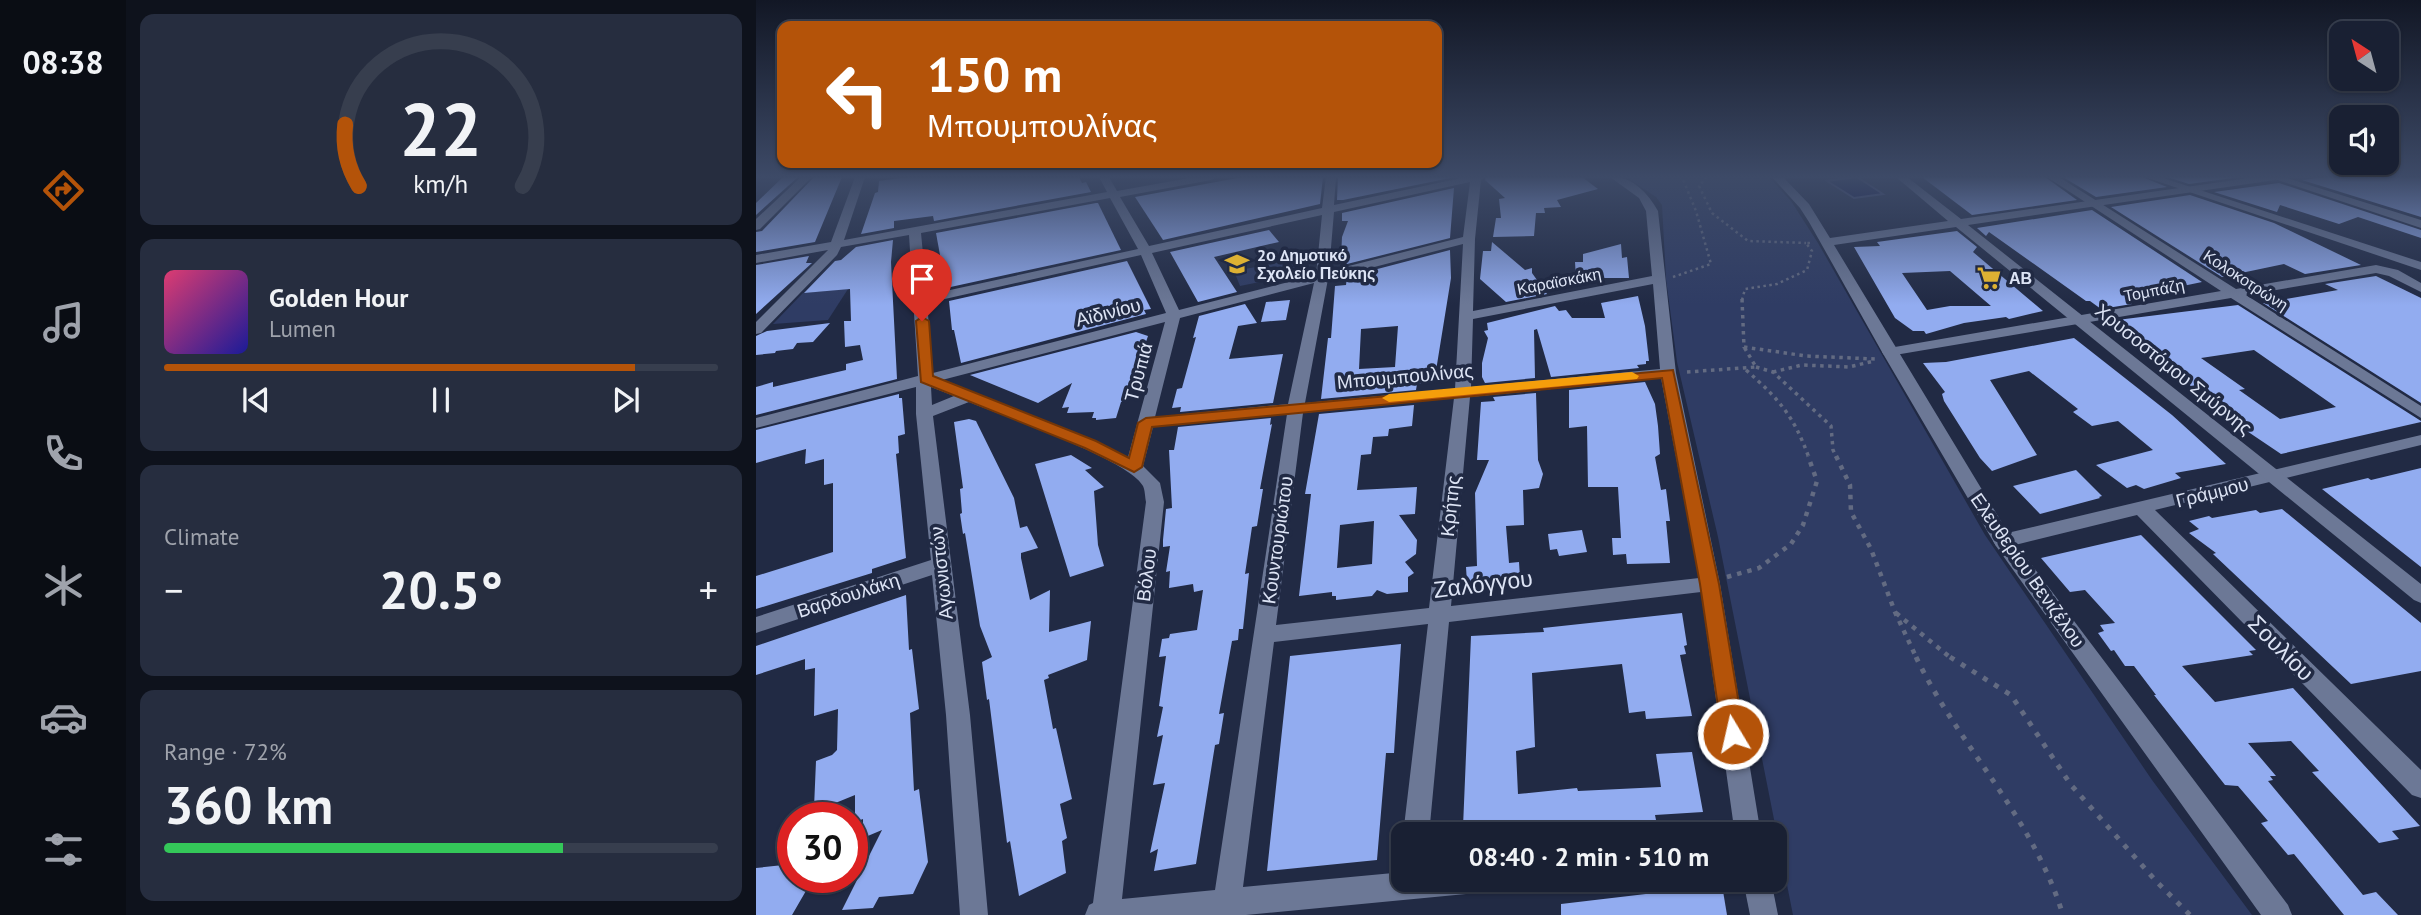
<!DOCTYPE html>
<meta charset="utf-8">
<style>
body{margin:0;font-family:"PT Sans",sans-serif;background:#262d3f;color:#f1f3f6;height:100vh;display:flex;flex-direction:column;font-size:26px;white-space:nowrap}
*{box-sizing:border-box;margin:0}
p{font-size:23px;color:#9fa3ac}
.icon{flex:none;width:38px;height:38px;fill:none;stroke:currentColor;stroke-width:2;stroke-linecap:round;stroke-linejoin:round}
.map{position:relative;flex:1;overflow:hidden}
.side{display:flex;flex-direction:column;gap:14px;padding:14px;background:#0e121c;width:630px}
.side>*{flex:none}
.top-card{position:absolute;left:21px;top:21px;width:665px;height:147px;border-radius:14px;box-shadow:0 2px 5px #0004,0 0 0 2px #373e4e;background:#b45309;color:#fff;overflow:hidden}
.needle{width:46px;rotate:324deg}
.tools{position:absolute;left:1573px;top:21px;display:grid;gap:14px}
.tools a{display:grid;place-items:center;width:70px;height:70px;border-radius:14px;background:#192033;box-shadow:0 2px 5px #0004,0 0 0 2px #373e4e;font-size:35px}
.speed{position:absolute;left:21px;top:802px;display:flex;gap:14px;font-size:35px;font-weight:700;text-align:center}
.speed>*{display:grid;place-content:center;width:91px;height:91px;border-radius:50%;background:#192033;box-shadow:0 2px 5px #0004,0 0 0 2px #373e4e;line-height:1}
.speed .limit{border:10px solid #d22;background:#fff;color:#111}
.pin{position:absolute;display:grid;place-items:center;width:60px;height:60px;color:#fff;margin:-72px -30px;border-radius:50% 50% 50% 0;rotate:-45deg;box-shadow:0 0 7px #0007}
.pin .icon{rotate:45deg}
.me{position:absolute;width:77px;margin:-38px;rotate:351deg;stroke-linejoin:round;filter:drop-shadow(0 0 5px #0008)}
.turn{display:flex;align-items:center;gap:24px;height:147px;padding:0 35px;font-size:32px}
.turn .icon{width:91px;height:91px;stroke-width:2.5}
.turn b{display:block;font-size:49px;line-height:60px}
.big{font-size:52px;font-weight:800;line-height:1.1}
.side .tile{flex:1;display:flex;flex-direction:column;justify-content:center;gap:10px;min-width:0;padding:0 24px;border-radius:14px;background:#262d3f}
.side .dial{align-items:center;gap:0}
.dial svg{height:182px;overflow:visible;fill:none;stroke:#373e4e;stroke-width:7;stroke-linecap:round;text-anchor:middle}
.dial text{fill:#f1f3f6;stroke:none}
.song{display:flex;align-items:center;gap:21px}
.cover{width:84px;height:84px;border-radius:10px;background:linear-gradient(135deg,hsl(340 70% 55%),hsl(240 70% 35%))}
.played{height:7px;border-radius:4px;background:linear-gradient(90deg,#b45309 85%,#373e4e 85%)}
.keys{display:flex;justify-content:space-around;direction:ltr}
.heat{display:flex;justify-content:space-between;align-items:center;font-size:38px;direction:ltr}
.charge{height:10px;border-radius:5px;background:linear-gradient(90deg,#34c759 72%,#373e4e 0)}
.trip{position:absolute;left:635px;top:822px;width:396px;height:70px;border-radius:14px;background:#192033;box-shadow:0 2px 5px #0004,0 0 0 2px #373e4e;font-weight:800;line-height:70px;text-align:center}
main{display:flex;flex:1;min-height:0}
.dock{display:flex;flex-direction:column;width:126px;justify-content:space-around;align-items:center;background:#0a0d14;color:#9fa3ac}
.dock .icon{width:49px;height:49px}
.dock .selected{color:#b45309}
.dock b{font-size:32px;color:#f1f3f6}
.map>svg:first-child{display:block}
.green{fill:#2f3c64}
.water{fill:#060d45;stroke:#464e7a;stroke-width:2}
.building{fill:#92acf0;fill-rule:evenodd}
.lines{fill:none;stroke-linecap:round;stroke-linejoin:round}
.path-far3{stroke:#636b82;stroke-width:2.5;stroke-dasharray:2.5 3.5;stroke-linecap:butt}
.path-far2{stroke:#636b82;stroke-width:3.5;stroke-dasharray:3.5 4.5;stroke-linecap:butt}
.path-far1{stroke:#636b82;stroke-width:4.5;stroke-dasharray:4.5 6;stroke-linecap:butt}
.path{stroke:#636b82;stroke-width:5;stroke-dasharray:5 8;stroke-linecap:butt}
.minor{fill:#6c7896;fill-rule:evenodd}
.tertiary{fill:#6c7896;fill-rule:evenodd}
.route{fill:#b45309;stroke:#753606;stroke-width:2}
.slow{fill:#f59e0b}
.labels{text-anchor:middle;stroke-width:7;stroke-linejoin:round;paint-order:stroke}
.far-poi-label{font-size:16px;font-weight:bold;fill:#dde4f5;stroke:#212a44;text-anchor:start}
.far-street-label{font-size:16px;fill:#dde4f5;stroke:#212a44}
.street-label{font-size:19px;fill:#dde4f5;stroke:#212a44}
.near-street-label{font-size:23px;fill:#dde4f5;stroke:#212a44}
</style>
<main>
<nav class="dock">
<b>08:38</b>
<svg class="icon selected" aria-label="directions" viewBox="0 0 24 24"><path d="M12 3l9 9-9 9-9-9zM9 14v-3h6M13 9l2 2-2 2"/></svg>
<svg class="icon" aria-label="music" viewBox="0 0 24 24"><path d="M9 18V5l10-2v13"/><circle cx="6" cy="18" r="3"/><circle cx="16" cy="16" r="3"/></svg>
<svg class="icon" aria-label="phone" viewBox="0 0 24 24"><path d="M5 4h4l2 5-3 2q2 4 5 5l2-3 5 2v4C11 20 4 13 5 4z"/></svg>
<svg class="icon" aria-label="climate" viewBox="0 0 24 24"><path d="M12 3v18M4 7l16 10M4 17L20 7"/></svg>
<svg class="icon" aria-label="car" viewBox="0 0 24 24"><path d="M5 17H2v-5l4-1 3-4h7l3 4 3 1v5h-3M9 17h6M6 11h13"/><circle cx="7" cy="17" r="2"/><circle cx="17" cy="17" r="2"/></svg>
<svg class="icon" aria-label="filters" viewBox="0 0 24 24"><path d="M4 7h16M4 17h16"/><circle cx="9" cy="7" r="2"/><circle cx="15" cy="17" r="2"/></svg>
</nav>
<section class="side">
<div class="tile dial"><svg viewBox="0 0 100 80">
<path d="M14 69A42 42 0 1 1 86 69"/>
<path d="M14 69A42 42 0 0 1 8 42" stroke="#b45309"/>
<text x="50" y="56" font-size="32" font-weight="700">22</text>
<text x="50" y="72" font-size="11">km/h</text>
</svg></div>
<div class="tile">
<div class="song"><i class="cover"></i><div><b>Golden Hour</b><p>Lumen</p></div></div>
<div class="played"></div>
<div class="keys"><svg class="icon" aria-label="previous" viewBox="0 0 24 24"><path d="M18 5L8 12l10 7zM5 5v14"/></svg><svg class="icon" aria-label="pause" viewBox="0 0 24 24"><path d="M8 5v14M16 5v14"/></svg><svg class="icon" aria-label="next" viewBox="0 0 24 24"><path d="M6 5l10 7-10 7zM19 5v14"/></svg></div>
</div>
<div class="tile"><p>Climate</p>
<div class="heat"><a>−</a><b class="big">20.5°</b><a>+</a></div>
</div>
<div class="tile"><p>Range · 72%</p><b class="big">360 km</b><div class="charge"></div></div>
</section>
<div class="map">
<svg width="1665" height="915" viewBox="0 0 1665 915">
<rect width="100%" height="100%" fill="#212a44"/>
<g class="green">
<polygon points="870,177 1013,177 1035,201 1062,243 1229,535 1396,780 1496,915 1037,915 962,537 921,362 910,279 906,205 900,197"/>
<polygon points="537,260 544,274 484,286 478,271"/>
<polygon points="92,289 72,320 17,324 47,293"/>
</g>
<polygon class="water" points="1101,177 1127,194 1098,198 1071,181"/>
<g class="building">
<polygon points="27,177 42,177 0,215 0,203"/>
<polygon points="58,177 86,177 59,242 0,252 0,232 6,231"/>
<polygon points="152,177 323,177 326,183 330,182 335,192 178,221 177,216 138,221 138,228 105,234 119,193 122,192 123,181"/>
<polygon points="487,177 567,177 564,204 407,240 379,197"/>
<polygon points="582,177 699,177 587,200 581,200"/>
<polygon points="730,177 826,177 842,189 801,200 805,207 788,208 789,213 780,213 778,236 737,237 740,218 745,218 743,199 749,198 729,180"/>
<polygon points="1166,177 1289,177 1321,200 1216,215"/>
<polygon points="1307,177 1386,177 1411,187 1340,197"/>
<polygon points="1411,177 1484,177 1433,184"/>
<polygon points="1569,177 1665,177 1665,217 1546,180"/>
<polygon points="1523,183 1665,230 1665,238 1602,217 1583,224 1524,205 1521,212 1458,192"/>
<polygon points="698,188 694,238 591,264 585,258 586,237 592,221 586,221 586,213"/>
<polygon points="1434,195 1518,223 1605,265 1549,274 1528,264 1466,277 1355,207"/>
<polygon points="340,203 342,203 365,250 190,288 180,233"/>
<polygon points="1336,210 1446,282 1374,297 1376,304 1345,309 1334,301 1330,301 1233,232 1230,236 1221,228"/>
<polygon points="513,230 523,242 458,257 481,292 442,302 414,252"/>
<path d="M1201,231l20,16 -4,5 70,59 -34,8 -3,-2 -42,6 -38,11 -2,-3h-11l-18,-13 -41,-71 26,-1 -3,-4zM1194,271l41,35h-41l-23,4 -25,-37z"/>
<polygon points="137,240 135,262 141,379 0,415 0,387 17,382 17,387 90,370 90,364 107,360 104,345 89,347 88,321 95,321 94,289 48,293 79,261 85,260 100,247"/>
<polygon points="736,242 769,270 776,268 776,273 791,294 750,302 724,279 727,251 735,251"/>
<polygon points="865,244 866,258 871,257 873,278 820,278 819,262 827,262 827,254"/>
<path d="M694,250l1,28 -17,105 -17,1 -1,6 -95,9 7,-61h3l4,-52 11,-1 1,-8zM642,326l-3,41 -36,2 2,-40z"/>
<polygon points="53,256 50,263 56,263 0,314 0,265"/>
<polygon points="371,261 395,309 388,310 390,314 205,363 198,330 196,330 193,301"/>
<polygon points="1620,276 1665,298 1665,403 1507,303 1582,290 1569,284"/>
<polygon points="882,296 889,326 893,361 890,361 890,364 881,365 883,368 795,377 781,329 778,330 779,378 729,383 726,377 726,363 732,338 728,331 732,330 731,323 799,306 803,311 810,310 816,318 849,318 845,303"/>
<polygon points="534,300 530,320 505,322 510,302"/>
<polygon points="489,304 501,323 482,326 473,359 527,354 517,403 424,412 425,407 416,408 421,389 426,388 440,337 437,338 443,316"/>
<path d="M1482,305l183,116v1l-140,32 -49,-33 3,-1 -118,-91 11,-1 -11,-8zM1498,350l82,57 -56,12 -41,-29 6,-1 -44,-31z"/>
<polygon points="74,323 57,342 41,343 37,349 20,351 19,353 0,355 0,336 11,331"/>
<polygon points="380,332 392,336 370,401 365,402 360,418 340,420 340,418 336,418 338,412 311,413 313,407 306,408 316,383 282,403 214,375"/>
<polygon points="1318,338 1416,415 1470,464 1419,473 1425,478 1388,489 1380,485 1371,488 1340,465 1397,450 1362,421 1336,426 1317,412 1322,409 1273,371 1234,380 1281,455 1236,471 1224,458 1188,401 1186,394 1189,392 1167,363 1190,362"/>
<polygon points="889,382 899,404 902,426 904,454 899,457 905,490 910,489 914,521 910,521 914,563 871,564 870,554 857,555 856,538 865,538 862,487 832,487 831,426 813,428 813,390"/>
<polygon points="780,393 782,460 787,474 783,488 767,490 768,525 750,526 753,563 763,562 764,578 711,583 710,567 721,566 719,493 733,460 721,460 725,402 739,401 737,397"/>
<polygon points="143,394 143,398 146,398 149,434 142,436 143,453 140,454 150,558 116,569 116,573 0,609 0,576 77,552 77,483 68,485 68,459 49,464 50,449 0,463 0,430"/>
<path d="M658,405l-2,21 -23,3 -1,7 -15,1 -2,17 -10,1 -4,35 60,-3 -2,27 -16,1 18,25 -1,14 -11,8 9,11 -6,4v15l-21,2 -10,-4 -5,6 -36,4v-4h-4v-4l-33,4 12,-102h-6l14,-80zM618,521l-2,43 -35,4 3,-43z"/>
<polygon points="515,418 514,425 516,424 504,489 507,489 501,526 496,527 489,574 493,573 487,629 483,629 482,640 476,641 463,714 468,713 463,744 459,745 440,864 398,871 402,849 394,853 409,783 397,785 407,735 401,737 407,707 403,706 410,656 403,657 406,639 413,638 414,634 441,630 447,590 438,592 437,584 413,588 414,571 410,572 414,546 407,547 407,540 410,509 416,508 413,450 418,450 422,427"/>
<polygon points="213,419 220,421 258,498 264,528 271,526 282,548 265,553 265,558 274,600 294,590 293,632 335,621 331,660 292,675 293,678 288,680 297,729 300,728 316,799 304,804 311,838 306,841 310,873 263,896 254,841 251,843 233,699 231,700 226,662 236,657 224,626 209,533 207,534 204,514 206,513 204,489 207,488 198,422"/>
<polygon points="315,455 336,468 329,470 348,487 338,491 342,545 348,566 314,577 279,464"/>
<polygon points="1665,468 1665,567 1566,489 1612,478 1615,480"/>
<polygon points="1320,470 1346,496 1343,497 1344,498 1284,514 1257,486"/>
<polygon points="1526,509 1665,623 1665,671 1595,684 1457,554 1460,553 1433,533 1443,529 1433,521 1453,516 1456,518 1500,510 1504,513"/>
<polygon points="826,530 831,552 803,556 801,549 794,550 792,534"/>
<polygon points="1385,535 1500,650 1493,651 1497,655 1426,666 1459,702 1537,688 1664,826 1636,831 1643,839 1623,843 1556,772 1563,771 1535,741 1492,743 1520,776 1514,776 1517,780 1512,781 1607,895 1620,892 1642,915 1588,915 1538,854 1532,855 1505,823 1512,821 1482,786 1469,785 1398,695 1400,695 1378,666 1369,666 1358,650 1355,651 1342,633 1348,631 1344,625 1359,623 1329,590 1314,592 1285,558"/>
<polygon points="150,595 153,650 156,649 163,709 154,713 158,791 163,789 172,862 157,894 123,897 117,908 86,910 126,830 107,838 107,819 99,822 99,795 72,806 72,802 58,808 60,761 76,755 81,750 82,709 58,716 59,668 49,670 49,659 0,675 0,646"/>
<polygon points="926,613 931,645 928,646 930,654 924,655 936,716 890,719 889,711 873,713 866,664 776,673 779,747 760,751 762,794 821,788 822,791 905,787 900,754 936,752 947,812 899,815 901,825 896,826 897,833 874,835 762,835 762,831 745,833 745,828 718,831 718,826 707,827 715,636 788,632 787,628"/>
<polygon points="645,644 638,753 630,753 621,860 511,871 534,656"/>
<polygon points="37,864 37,877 58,877 36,915 0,915 0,868"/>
<polygon points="966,885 971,915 805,915 805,904"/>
</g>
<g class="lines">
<g class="path-far3">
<polyline points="951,177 943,186 956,213 992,241 1050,243"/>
<polyline points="917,277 955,264 940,211 926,177"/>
<polyline points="986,300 989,289 1021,284 1051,270 1056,251 1050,243 1055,243"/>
</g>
<g class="path-far2">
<polyline points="986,299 988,347 1050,356 1119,359"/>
<polyline points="1000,367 1017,372 1075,426 1077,450 1081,458"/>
<path d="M990,370c33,29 48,46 63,88"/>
<polyline points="931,372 1000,367 988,347"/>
<polyline points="1017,372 1046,365 1093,367 1118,361"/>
</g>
<g class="path-far1">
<polyline points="1080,456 1094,485 1095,512 1115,549 1139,612 1161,659"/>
<polyline points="971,577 1003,568 1035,544 1047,525 1061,481 1052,456"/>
<polyline points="1140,613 1196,659"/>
</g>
<g class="path">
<path d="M1160,657c44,91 116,158 147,258"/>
<polyline points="1194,657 1255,695 1315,785 1400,881 1434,915"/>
</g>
<g class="minor">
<polygon points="45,177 56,177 4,229 0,230 0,219"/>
<path d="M99,177h10l-21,63 263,-48 -8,-15h10l8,14 78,-14h21l-5,3 -91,17 29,49 173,-38 4,-31h10l-2,28 132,-28h18l-3,3 -6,59 -2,72 179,-35 -6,-65 -7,-13 -29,-21c21,-2 38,16 48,34l18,162 44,211 41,251h-26l-34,-243 -252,30 -20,213h-26l25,-211 -154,18 -31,245 161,-15v8h76l-4,10 -10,4 -220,21h-161l4,-10 4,-2 53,-401c-1,-5 -1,-12 -3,-16 -13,-26 -143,-71 -174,-84l-36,14 37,299 18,200h-28l-14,-200 -14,-140 -176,58v-16l175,-57 -15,-146v-27l-160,41v-10l162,-42 -9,-141 -68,12 -4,8 -76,78 -5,1v-12l72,-72 -72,13v-8l75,-13zM714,182l-7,55 -134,34 5,-59zM354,198l28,51 -211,46 -6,-62zM566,215l-6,60 -137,35 -27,-57zM707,244l-8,145 -150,14 23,-124zM385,255l25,58 -233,60 -6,-70zM558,283l-26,121 -133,13 25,-99zM897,284l7,85 -189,18 2,-68zM409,322l-37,135 -32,-16 -154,-61zM905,378l38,200 -248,28 19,-209zM175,387l23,9 -22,9zM698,398l-25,210 -153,17 27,-212zM531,414l-72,476 -93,9 42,-397 -4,-19 -17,-17 10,-39z"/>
<polygon points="1291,177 1303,177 1480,289 1620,265 1642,270 1665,283 1665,292 1633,276 1620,273 1490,295 1665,406 1665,418 1475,298 1133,356 1128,355 1126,352 1133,348 1465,291"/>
<polygon points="1389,177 1404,177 1665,262 1665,270"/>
<polygon points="1513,177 1528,177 1665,220 1665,228"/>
<polygon points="1665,435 1665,445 1399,510 1665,770 1665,798 1656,795 1381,515 1247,548 1240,546 1237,541 1240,536 1247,534"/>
<polygon points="987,880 1015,880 1022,915 994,915"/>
</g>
<polygon class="tertiary" points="1016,177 1027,177 1053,204 1074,238 1192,221 1140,177 1151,177 1205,219 1500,177 1524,177 1519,180 1212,225 1665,584 1665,603 1658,600 1200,227 1078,245 1254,536 1532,905 1536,915 1505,915 1240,546 1126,352 1053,222 1044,208"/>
</g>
<linearGradient id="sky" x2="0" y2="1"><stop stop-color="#121725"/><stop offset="0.58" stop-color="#3d4a67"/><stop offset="1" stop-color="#3d4a67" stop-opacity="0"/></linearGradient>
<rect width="1665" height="305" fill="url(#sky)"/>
<polygon class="route" points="166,317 173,321 177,376 340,441 373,458 382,423 390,418 917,370 963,584 988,734 984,741 977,744 969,741 966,734 944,584 906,378 396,427 386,467 378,472 329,448 165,382 160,321"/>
<polygon class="slow" points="876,372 883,376 881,379 633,402 626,398 633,394"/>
<defs>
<g id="school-bare" transform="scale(1.89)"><path d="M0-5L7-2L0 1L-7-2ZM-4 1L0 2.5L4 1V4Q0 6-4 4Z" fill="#ddb133" stroke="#212a44" stroke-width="2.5" paint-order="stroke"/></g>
<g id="supermarket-bare" transform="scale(1.89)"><path d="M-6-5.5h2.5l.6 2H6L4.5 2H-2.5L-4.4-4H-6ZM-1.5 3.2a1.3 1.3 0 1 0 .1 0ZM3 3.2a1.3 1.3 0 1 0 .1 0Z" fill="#ddb133" stroke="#212a44" stroke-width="2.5" paint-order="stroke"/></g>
</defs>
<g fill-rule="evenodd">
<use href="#school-bare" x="481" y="264"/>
<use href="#supermarket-bare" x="1233" y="278"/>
</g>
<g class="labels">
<g class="far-poi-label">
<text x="501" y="261">2ο Δημοτικό<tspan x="501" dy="18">Σχολείο Πεύκης</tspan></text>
<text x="1253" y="284">ΑΒ</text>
</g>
<g class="far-street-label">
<text transform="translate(1490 280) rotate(33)" y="6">Κολοκοτρώνη</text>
<text transform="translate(803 281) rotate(-11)" y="6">Καραϊσκάκη</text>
<text transform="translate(1398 290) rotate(-11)" y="6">Τομπάζη</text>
</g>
<g class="street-label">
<text transform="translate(352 312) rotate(-14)" y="7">Αϊδινίου</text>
<text transform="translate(1418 369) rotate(39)" y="7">Χρυσοστόμου Σμύρνης</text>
<text transform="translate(382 372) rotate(-75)" y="7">Τρυπιά</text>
<text transform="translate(649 376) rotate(-5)" y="7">Μπουμπουλίνας</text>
<text transform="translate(1456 492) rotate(-14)" y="7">Γράμμου</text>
<text transform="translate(694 506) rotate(-84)" y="7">Κρήτης</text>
<text transform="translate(521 540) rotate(-82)" y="7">Κουντουριώτου</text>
<text transform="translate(1272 570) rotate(55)" y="7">Ελευθερίου Βενιζέλου</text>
<text transform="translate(185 573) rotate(-96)" y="7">Αγωνιστών</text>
<text transform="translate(390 575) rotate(-83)" y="7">Βόλου</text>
<text transform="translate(92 595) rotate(-18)" y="7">Βαρδουλάκη</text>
</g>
<g class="near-street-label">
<text transform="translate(727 584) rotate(-7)" y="8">Ζαλόγγου</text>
<text transform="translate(1525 648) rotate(45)" y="8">Σουλίου</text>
</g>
</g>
</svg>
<div class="tools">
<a><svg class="needle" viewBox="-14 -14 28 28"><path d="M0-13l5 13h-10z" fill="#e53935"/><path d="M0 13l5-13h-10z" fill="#9fa3ac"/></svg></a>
<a><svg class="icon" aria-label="sound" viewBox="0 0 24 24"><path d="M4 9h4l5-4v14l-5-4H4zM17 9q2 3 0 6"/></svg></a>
</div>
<div class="speed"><div class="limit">30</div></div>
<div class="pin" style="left:166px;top:321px;background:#d93025"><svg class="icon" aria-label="arrive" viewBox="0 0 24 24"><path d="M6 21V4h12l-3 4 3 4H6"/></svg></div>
<svg class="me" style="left:977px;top:734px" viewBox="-20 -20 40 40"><circle r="17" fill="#b45309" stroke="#fff" stroke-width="3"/><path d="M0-11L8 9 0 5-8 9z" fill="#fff"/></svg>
<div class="trip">08:40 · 2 min · 510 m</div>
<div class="top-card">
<div class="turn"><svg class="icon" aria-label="left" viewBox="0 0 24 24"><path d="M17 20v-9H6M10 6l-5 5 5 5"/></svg><div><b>150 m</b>Μπουμπουλίνας</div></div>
</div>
</div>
</main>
